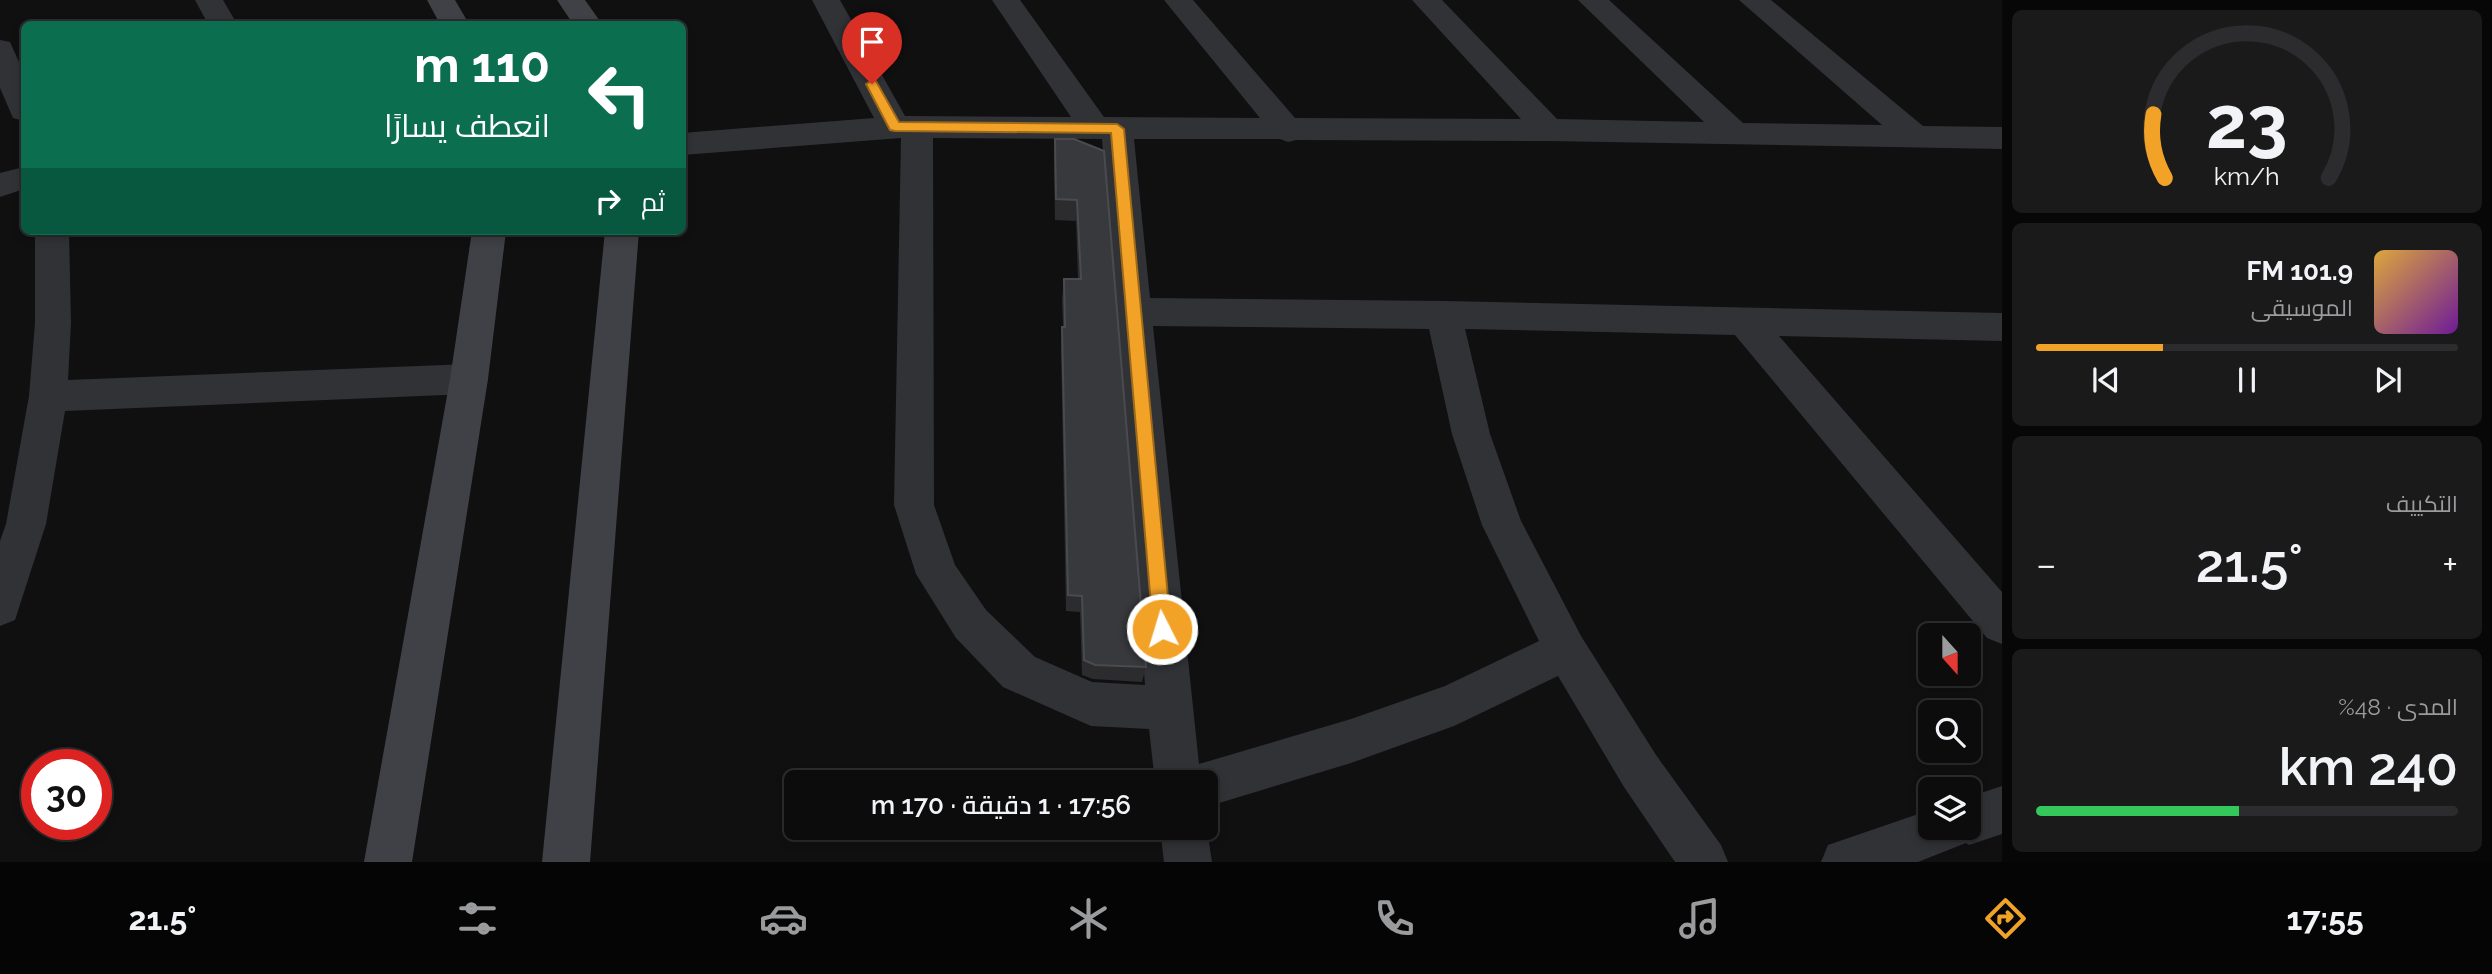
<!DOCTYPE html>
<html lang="ar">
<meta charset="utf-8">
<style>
body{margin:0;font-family:Raleway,Cairo,sans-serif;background:#1a1a1b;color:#f1f3f6;direction:rtl;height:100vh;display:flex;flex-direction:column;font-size:26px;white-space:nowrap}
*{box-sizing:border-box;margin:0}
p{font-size:23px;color:#9a9b9d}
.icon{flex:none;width:38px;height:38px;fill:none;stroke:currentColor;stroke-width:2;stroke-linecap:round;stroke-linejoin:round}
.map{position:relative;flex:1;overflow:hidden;direction:ltr}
.panel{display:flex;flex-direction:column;gap:10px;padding:10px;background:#070707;width:490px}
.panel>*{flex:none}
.banner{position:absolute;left:21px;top:21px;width:665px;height:214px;border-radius:10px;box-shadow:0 4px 10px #0003,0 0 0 2px #2c2c2e;direction:rtl;background:#0b6e4f;color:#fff;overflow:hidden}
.needle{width:46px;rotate:159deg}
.buttons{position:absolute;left:1918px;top:623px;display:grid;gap:14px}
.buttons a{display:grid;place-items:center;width:63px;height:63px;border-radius:10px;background:#0c0c0d;box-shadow:0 4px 10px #0003,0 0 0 2px #2c2c2e;font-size:35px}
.speed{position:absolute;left:21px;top:749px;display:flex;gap:14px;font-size:35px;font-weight:700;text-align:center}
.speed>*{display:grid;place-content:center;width:91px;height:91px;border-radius:50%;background:#0c0c0d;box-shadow:0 4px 10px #0003,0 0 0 2px #2c2c2e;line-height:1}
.speed .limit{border:10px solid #d22;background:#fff;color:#111}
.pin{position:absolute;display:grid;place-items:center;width:60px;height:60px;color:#fff;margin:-72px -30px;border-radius:50% 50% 50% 0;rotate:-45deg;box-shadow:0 0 7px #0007}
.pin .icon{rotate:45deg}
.me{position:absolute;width:77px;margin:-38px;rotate:355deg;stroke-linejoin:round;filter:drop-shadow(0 0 5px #0008)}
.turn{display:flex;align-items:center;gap:24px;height:147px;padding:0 21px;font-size:32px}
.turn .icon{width:91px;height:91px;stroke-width:2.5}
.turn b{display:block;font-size:49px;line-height:60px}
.then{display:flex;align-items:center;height:66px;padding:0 21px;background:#0003;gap:14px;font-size:26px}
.big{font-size:52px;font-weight:600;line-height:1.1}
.panel .widget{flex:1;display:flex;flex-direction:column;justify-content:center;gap:10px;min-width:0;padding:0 24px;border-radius:10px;background:#1a1a1b}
.panel .dial{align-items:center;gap:0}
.dial svg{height:182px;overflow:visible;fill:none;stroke:#2c2c2e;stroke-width:7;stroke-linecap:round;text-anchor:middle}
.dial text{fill:#f1f3f6;stroke:none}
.song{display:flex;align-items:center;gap:21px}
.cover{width:84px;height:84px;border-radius:10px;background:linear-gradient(135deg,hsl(40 70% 55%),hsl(280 70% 35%))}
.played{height:7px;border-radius:4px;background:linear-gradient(90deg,#f2a327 30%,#2c2c2e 30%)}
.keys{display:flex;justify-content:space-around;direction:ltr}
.heat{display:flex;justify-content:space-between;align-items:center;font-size:38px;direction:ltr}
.charge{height:10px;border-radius:5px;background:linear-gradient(90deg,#34c759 48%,#2c2c2e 0)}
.trip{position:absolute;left:784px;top:770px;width:434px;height:70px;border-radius:10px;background:#0c0c0d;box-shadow:0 4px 10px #0003,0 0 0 2px #2c2c2e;font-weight:600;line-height:70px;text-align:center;direction:rtl}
.tabs{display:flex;height:112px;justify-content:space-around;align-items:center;background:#050505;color:#9a9b9d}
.tabs .icon{width:49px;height:49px}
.tabs .current{color:#f2a327}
.tabs b{font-size:32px;color:#f1f3f6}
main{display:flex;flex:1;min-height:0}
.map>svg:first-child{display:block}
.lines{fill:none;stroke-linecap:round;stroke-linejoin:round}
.street{fill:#313236;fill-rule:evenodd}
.secondary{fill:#3f4146;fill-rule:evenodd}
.wall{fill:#2c2c2f}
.building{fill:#38393d;stroke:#494b4f;stroke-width:2}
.route{fill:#f2a327;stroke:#9d6a19;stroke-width:2}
</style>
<main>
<section class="panel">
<div class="widget dial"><svg viewBox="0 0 100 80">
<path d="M14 69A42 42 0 1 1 86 69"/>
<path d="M14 69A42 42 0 0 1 9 41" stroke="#f2a327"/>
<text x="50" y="56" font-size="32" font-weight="700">23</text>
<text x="50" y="72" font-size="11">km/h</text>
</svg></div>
<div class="widget">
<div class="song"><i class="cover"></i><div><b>101.9 FM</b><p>الموسيقى</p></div></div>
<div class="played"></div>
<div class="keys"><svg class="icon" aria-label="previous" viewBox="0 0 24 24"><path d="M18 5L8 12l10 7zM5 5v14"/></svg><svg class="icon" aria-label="pause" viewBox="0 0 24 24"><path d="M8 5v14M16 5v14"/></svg><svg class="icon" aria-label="next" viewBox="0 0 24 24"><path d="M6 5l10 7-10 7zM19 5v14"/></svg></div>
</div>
<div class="widget"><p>التكييف</p>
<div class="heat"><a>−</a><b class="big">21.5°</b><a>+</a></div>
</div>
<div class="widget"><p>المدى · 48%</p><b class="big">240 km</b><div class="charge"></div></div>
</section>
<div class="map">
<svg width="2002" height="862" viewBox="0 0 2002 862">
<rect width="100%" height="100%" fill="#101011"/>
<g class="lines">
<g class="street">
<polygon points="195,0 223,0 237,24 208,24"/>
<path d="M812,0h28l65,116 166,1 -79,-117h28l84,117 156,1 -96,-118h29l102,118 226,1 -109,-119h30l115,119 147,3 -126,-122h31l134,123 139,2 -143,-125h32l152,126 79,1v22l-453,-8 -253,-1 -8,2 -8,-3h-146l16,159 294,3 558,12v28l-223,-5 223,256v52l-15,-6 -252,-303 -270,-6 25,105 31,87 60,115 75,119 65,90 7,17h-53l-51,-75 -66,-111 -104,50 -103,37 -145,44v-25h-51l-6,-53 -58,-3 -88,-39 -47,-49 -40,-64 -22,-69 7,-367 -219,17v-22l192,-15zM933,138l169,1 43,546 -53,-3 -57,-25 -49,-47 -31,-45 -21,-60zM1153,326l276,3 23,105 30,91 57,116 -94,45 -94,33 -152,45z"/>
<polygon points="0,40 10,42 24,73 24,121 13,118 0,88"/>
<polygon points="24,167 24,189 0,197 0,173"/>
<polygon points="35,231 69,231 71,323 68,380 469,364 482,368 488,379 482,390 469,394 65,411 46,524 15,620 0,626 0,541 6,524 29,396 35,323"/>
<polygon points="2002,786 2002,834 1969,845 1966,843 1918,862 1821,862 1828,845 1930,810 1930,828 1969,828 1969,797"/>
<polygon points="1206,823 1212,862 1164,862 1160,828 1206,828"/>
</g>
<g class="secondary">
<polygon points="427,0 455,0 469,24 440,24"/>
<polygon points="557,0 585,0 602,24 573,24"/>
<polygon points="472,231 506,231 488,379 412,862 364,862 450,379"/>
<polygon points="605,231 639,231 590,862 542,862"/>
</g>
</g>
<polygon class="wall" points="1055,139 1074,139 1146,667 1142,682 1093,679 1082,675 1080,612 1066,611 1061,347 1062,327 1063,327 1062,300 1064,279 1078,279 1076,221 1055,220 1054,161"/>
<polygon class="building" points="1055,139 1074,139 1104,151 1146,667 1095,665 1084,660 1082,596 1068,595 1062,327 1065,327 1064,279 1081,279 1077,200 1056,199"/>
<polygon class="route" points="872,80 876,81 899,122 1117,124 1124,129 1171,629 1168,635 1162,637 1156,635 1153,629 1111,133 895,131 890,130 866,84"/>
</svg>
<div class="buttons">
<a><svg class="needle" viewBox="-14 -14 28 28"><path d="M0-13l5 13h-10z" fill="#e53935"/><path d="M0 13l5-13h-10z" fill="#9a9b9d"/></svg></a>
<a><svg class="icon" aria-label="search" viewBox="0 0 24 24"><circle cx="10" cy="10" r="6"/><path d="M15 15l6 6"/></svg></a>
<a><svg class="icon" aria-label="layers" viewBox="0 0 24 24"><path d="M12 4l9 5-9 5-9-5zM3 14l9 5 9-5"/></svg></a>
</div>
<div class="speed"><div class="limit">30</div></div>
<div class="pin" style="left:872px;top:84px;background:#d93025"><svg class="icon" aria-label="arrive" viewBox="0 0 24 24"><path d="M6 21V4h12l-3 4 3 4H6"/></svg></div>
<svg class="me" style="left:1162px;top:629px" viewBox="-20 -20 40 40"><circle r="17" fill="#f2a327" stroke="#fff" stroke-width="3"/><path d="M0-11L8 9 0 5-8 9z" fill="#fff"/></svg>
<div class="trip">17:56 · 1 دقيقة · 170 m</div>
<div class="banner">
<div class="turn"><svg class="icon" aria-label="left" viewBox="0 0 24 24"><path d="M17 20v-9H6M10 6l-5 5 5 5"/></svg><div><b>110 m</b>انعطف يسارًا</div></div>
<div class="then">ثم<svg class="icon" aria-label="right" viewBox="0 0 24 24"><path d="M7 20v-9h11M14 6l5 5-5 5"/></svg></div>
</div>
</div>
</main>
<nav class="tabs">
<b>17:55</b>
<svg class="icon current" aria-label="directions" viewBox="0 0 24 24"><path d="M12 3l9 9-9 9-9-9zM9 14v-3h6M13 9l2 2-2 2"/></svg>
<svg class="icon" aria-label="music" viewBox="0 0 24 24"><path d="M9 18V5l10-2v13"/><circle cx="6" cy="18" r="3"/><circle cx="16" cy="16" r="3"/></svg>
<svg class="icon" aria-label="phone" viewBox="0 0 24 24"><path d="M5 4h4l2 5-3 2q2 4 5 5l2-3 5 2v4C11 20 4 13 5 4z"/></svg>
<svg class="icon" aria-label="climate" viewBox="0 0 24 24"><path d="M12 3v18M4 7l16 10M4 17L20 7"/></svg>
<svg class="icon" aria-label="car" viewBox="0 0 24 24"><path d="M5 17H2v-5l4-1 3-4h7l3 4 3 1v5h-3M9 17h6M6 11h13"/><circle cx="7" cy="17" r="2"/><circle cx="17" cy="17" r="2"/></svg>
<svg class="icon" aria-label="filters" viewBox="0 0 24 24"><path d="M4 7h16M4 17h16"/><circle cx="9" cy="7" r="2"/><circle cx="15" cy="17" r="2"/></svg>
<b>21.5°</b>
</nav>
